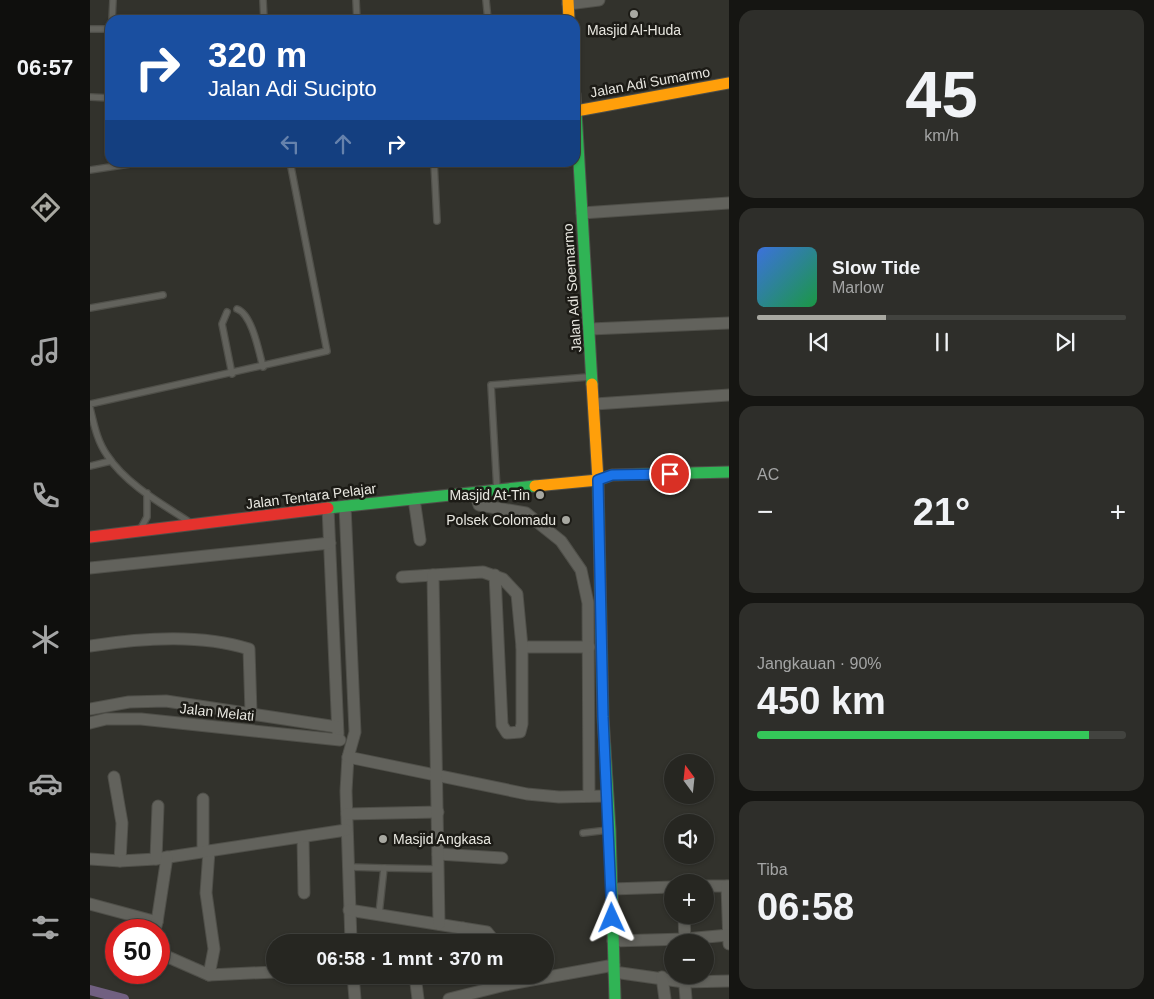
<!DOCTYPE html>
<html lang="id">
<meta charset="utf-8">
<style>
body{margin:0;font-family:Helvetica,sans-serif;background:#2e2e2a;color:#f1f3f6;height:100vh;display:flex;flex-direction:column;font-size:19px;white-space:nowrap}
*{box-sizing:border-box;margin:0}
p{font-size:16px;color:#a4a5a5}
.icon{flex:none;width:28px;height:28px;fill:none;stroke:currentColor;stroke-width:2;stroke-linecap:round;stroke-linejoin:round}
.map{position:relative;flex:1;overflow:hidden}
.panel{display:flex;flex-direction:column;gap:10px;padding:10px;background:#151512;width:425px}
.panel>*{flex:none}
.top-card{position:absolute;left:15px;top:15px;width:475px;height:152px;border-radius:15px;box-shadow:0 1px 4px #0004,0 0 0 1px #42433f;background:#1a4fa0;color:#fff;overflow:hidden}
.needle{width:32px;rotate:345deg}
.buttons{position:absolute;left:574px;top:754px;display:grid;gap:10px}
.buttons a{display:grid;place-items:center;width:50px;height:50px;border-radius:50%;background:#262621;box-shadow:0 1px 4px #0004,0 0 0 1px #42433f;font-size:25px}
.speed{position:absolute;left:15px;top:919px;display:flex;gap:10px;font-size:25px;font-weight:700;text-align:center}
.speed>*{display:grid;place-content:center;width:65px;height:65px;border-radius:50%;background:#262621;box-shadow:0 1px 4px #0004,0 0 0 1px #42433f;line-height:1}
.speed .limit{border:8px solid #d22;background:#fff;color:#111}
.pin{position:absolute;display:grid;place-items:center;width:42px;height:42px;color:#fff;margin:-21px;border:2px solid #fff;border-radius:50%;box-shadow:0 1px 5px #0007}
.me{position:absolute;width:55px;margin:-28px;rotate:359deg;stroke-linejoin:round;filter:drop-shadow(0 0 4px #0008)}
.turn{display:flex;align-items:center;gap:18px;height:105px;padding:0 20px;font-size:22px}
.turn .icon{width:65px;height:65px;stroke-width:2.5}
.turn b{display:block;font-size:35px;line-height:42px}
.lanes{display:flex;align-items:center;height:48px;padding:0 20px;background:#0003;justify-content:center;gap:25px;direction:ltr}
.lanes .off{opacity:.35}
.big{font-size:38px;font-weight:600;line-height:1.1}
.panel .card{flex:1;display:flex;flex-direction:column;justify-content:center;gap:8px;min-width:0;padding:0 18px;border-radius:15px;background:#2e2e2a}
.panel .dial{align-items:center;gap:0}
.dial b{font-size:65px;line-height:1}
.song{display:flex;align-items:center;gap:15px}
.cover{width:60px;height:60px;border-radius:8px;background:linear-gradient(135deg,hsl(220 70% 55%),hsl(140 70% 35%))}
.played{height:5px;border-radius:2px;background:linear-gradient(90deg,#a8a8a1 35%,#42433f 35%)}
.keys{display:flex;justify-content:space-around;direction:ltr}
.heat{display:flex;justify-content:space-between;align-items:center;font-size:28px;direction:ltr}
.charge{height:8px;border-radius:4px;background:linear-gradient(90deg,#34c759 90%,#42433f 0)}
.trip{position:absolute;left:176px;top:934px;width:288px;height:50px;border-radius:25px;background:#262621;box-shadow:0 1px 4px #0004,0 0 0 1px #42433f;font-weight:600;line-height:50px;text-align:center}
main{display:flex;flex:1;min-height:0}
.menu{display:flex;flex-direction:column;width:90px;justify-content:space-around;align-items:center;background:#0f0f0d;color:#a4a5a5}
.menu .icon{width:35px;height:35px}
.menu .selected{color:#a8a8a1}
.menu b{font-size:22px;color:#f1f3f6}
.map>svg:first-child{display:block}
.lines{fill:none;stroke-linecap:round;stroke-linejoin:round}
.canal{stroke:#716081;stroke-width:10}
.lane-casing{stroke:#4f4f49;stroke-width:8}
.street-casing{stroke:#4f4f49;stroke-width:13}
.fast-casing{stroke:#4f4f49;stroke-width:13}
.slow-casing{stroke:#4f4f49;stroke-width:13}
.jam-casing{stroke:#4f4f49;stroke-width:13}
.lane{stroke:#62625c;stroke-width:5.5}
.street{stroke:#62625c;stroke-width:11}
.fast{stroke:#30b455;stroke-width:11}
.slow{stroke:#ff9f0a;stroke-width:11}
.jam{stroke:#e5322d;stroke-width:11}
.route-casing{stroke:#114b97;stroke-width:12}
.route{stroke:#1a73e8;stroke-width:9}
.poi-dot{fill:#a8a8a1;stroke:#1c1b16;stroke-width:2}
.labels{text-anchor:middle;stroke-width:5;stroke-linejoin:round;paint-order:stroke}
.poi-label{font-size:14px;fill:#e8e7e0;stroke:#1c1b16;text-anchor:end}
.street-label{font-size:14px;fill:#e8e7e0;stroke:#1c1b16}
</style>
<main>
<nav class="menu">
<b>06:57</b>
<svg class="icon selected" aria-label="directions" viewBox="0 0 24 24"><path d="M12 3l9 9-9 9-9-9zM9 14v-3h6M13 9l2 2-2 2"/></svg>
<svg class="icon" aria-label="music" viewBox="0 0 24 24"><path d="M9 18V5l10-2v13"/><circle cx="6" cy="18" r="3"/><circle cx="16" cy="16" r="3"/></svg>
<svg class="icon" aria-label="phone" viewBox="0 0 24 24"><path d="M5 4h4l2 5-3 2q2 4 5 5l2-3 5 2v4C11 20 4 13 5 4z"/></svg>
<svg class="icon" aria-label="climate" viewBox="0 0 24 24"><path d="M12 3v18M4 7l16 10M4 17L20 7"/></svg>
<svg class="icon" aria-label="car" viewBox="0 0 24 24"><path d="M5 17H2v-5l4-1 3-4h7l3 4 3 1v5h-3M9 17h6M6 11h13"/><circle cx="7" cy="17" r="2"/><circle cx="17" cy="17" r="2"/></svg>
<svg class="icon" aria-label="filters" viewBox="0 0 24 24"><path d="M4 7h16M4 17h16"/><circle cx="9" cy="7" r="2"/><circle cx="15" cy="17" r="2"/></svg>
</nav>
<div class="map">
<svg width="639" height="999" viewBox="0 0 639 999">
<rect width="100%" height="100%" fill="#32322c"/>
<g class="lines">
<polyline class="canal" points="0,990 34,999"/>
<g class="lane-casing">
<g id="lane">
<polyline points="173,0 174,20"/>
<polyline points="266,0 267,20"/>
<polyline points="396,0 398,20"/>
<polyline points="22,20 23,0"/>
<polyline points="0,29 20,29"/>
<polyline points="0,97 20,98"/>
<polyline points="344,162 347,221"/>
<polyline points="0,170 53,162"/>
<polyline points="0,308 73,295"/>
<path d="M147,309c15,5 22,43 26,58"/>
<polyline points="137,312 132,324 142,374"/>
<polyline points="0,404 237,351 200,162"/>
<path d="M0,408c4,16 7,33 17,47 18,28 53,48 81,66"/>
<polyline points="0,466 21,461"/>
<polyline points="407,490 401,385 498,377"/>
<polyline points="51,528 57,517 57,493"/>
<polyline points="493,833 518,830"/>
<polyline points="260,867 294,868 289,914"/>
<polyline points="294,868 348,869"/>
</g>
</g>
<g class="street-casing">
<g id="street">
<polyline points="478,4 509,0"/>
<polyline points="492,213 639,203"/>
<polyline points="500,329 639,323"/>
<polyline points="505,404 639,395"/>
<polyline points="385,493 389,505 436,513 471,541 491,570 498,603 499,796"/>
<polyline points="324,499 330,540"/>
<polyline points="255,506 265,732 258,757 256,791 261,942"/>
<polyline points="238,508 248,734"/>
<polyline points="0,568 240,543"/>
<polyline points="312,577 343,575"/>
<path d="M0,646c50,-8 110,-13 159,3l2,64"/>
<polyline points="432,647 499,647"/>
<polyline points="0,709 39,702 76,701 247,727"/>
<polyline points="0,723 16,719 51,719 250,740"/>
<polyline points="258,757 437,794 469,797 517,796"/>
<polyline points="24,777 32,823 30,861"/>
<polyline points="257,814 348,812"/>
<polyline points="213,837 214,893"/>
<polyline points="113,851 113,799"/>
<polyline points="119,851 116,893 124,949 119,975"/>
<polyline points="348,854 412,858"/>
<polyline points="0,859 30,861 66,859 256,830"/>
<polyline points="66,859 68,806"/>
<polyline points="615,886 639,886"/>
<polyline points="637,886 639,944"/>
<polyline points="522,889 582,887"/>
<polyline points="0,904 67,922 65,930"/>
<polyline points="259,910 397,932 405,942"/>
<polyline points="594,915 595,942"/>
<polyline points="67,922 77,857"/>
<polyline points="349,924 343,575 393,572 413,579 427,594 432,647 432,724 430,732 417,733 412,725 405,575"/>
<polyline points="373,928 373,942"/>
<polyline points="523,941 595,939 639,935"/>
<polyline points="69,953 119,975 185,972"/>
<polyline points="524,972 594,982 639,981"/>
<polyline points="239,975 263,976"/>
<polyline points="263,975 265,999"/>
<polyline points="325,975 328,999"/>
<polyline points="594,975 596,999"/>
<polyline points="572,977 575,999"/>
<polyline points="359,999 415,985 524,965"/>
</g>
</g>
<g class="fast-casing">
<g id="fast">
<polyline points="485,94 502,384"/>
<polyline points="508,480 513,717 520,830 525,999"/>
<polyline points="508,480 522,475 639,472"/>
<polyline points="238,508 445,486"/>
</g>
</g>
<g class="slow-casing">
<g id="slow">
<polyline points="478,0 479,20"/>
<polyline points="486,111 639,83"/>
<polyline points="502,384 508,480"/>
<polyline points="445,486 508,480"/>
</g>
</g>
<g class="jam-casing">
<polyline id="jam" points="0,537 238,508"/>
</g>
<use href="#lane" class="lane"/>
<use href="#street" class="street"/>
<use href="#fast" class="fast"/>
<use href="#slow" class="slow"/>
<use href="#jam" class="jam"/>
</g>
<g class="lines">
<g class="route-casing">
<polyline id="route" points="522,918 513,717 508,480 522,475 580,474"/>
</g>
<use href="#route" class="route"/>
</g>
<g class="poi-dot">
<circle cx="544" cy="14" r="5"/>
<circle cx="450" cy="495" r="5"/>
<circle cx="476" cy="520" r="5"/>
<circle cx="293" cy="839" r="5"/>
</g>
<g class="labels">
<g class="poi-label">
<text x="544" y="35" text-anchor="middle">Masjid Al-Huda</text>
<text x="440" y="500">Masjid At-Tin</text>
<text x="466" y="525">Polsek Colomadu</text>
<text x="303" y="844" text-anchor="start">Masjid Angkasa</text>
</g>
<g class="street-label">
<text transform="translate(560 82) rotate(-10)" y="5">Jalan Adi Sumarmo</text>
<text transform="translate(482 288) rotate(-94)" y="5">Jalan Adi Soemarmo</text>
<text transform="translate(221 496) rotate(-7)" y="5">Jalan Tentara Pelajar</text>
<text transform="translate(127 712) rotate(6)" y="5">Jalan Melati</text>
</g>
</g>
</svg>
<div class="buttons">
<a><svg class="needle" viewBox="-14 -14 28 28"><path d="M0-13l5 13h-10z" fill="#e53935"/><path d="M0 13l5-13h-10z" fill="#a4a5a5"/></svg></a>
<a><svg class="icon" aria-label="sound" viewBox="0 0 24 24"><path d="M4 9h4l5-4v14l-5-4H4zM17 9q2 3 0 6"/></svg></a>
<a>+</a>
<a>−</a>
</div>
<div class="speed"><div class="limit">50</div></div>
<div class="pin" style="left:580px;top:474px;background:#d93025"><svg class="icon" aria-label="arrive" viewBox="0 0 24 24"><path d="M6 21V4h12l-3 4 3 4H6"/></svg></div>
<svg class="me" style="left:522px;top:918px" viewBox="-20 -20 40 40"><path d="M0-17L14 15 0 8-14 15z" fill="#1a73e8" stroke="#fff" stroke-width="4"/></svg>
<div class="trip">06:58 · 1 mnt · 370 m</div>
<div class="top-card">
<div class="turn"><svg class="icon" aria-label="right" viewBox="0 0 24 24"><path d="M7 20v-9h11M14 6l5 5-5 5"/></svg><div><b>320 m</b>Jalan Adi Sucipto</div></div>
<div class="lanes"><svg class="icon off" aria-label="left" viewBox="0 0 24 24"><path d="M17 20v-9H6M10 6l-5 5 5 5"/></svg><svg class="icon off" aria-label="ahead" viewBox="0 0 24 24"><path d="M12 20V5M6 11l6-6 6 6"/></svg><svg class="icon" aria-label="right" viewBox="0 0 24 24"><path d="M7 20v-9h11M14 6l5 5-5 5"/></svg></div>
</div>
</div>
<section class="panel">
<div class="card dial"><b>45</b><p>km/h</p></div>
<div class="card">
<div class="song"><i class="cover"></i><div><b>Slow Tide</b><p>Marlow</p></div></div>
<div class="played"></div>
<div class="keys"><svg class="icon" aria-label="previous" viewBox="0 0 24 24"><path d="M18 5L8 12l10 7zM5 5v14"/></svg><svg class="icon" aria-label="pause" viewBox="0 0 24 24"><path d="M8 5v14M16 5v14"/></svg><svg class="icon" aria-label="next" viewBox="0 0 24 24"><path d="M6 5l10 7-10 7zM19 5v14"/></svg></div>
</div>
<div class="card"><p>AC</p>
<div class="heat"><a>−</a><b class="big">21°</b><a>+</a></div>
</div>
<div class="card"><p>Jangkauan · 90%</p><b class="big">450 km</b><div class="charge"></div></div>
<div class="card"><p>Tiba</p><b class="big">06:58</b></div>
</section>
</main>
